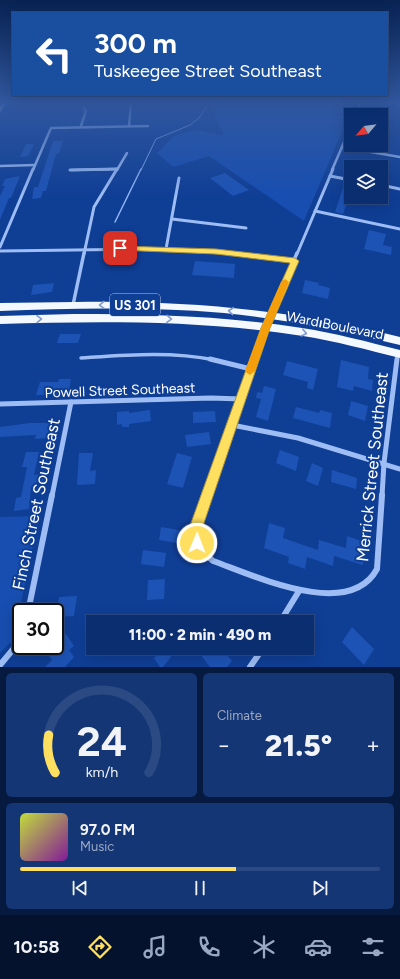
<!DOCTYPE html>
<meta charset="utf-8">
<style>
body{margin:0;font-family:Figtree,sans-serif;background:#143675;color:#f1f3f6;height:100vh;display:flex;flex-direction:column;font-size:15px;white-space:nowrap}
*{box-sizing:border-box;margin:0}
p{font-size:13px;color:#9aa8c3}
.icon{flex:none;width:22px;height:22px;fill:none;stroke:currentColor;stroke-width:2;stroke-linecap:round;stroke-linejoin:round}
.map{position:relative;height:667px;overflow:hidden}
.details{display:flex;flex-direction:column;gap:6px;padding:6px;background:#06193e;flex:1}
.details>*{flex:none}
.hud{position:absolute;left:12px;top:12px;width:376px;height:84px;border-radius:0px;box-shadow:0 4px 16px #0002,0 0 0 1px #2b4a83;background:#1a4fa0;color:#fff;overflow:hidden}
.needle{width:26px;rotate:241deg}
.tools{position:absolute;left:344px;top:108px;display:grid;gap:8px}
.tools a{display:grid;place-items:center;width:44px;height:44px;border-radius:0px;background:#0b2e70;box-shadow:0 4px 16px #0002,0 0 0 1px #2b4a83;font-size:20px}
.speed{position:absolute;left:12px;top:603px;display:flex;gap:8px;font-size:20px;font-weight:700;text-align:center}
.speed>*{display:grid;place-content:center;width:52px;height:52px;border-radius:50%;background:#0b2e70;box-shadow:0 4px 16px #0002,0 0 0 1px #2b4a83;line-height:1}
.speed .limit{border:2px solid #111;border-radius:6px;background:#fff;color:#111}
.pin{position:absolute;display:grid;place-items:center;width:34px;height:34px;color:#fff;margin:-17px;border-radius:8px;box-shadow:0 2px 6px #0006}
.me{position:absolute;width:44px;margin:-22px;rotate:1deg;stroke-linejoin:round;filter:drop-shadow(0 0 3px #0008)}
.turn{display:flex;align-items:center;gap:14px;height:84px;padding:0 16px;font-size:18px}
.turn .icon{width:52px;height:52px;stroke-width:2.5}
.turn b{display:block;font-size:28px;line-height:34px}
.big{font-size:30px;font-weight:800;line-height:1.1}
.details .card{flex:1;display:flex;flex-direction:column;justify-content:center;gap:6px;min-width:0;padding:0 14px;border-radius:6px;background:#143675}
.details .dial{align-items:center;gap:0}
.dial svg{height:104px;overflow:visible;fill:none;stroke:#2b4a83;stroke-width:7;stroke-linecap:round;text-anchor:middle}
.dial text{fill:#f1f3f6;stroke:none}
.song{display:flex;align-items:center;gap:12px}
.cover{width:48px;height:48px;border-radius:6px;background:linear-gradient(135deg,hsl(70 70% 55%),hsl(290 70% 35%))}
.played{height:4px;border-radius:2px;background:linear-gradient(90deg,#ffdf60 60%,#2b4a83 60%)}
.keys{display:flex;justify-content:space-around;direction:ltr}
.heat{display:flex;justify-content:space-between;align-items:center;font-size:22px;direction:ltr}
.details .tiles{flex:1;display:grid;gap:6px;grid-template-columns:1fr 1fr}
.card:last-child{grid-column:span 2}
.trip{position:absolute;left:86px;top:615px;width:228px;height:40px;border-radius:0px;background:#0b2e70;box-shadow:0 4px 16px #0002,0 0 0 1px #2b4a83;font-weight:800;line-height:40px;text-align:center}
.dock{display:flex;height:64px;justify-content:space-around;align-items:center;background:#04122d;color:#9aa8c3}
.dock .icon{width:28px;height:28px}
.dock .selected{color:#ffdf60}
.dock b{font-size:18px;color:#f1f3f6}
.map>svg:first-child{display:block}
.green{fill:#174eb0}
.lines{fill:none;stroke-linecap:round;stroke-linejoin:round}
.stream-far1{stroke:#8fb6f8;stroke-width:1}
.stream{stroke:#8fb6f8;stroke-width:1.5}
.building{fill:#1d53b5}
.minor-far4{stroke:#9dbdf4;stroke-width:2.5}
.minor-far3{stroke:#9dbdf4;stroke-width:3}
.minor-far2{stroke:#9dbdf4;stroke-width:3.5}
.minor-far1{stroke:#9dbdf4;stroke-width:5}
.minor{stroke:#9dbdf4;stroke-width:6}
.primary{fill:#eaf0ff;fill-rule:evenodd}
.trunk{fill:#f4f8ff;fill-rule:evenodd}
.oneway{stroke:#829bca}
.route{fill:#ffdf60;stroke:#a6913e}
.slow{fill:#f59e0b}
.labels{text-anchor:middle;stroke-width:4;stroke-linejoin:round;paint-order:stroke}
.shield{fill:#0f3e95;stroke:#b7c5df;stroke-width:1}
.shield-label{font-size:13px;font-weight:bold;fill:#fff}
.street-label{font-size:14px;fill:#fff;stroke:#0f3e95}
.near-street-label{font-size:17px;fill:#fff;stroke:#0f3e95}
</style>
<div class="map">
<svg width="400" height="667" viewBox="0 0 400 667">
<rect width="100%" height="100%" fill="#0f3e95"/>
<g class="green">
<polygon points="217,103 354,103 304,221 209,156 173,167 157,153 174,136 196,130 224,135 212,109"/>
<polygon points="39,516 15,632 11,642 0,653 0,517"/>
</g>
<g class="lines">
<polyline class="stream-far1" points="141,170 156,139 190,125 199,118 209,103"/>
<polyline class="stream" points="115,222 141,169"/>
</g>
<g class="building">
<polygon points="53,141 63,141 59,154 56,154 46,191 43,191 41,198 32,199 34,187 38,187"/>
<polygon points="26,144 34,144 28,156 20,157"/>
<polygon points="225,173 249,190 233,196 210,178"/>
<polygon points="20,176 11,198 9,198 0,220 0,196 5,186 2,186 5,179"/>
<polygon points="344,185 351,188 344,205 346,205 343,214 335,212"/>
<polygon points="369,230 386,234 383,245 392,247 391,255 364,249"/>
<polygon points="195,261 235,264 234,278 192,275"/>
<polygon points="305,280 319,283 318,285 330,288 328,299 302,293"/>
<polygon points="54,283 52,292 31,295 33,285"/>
<polygon points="60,334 81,334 78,343 57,343"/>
<polygon points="341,360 369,367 368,379 373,380 372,391 354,386 353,391 337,387"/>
<polygon points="287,361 318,369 313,390 307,388 308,382 283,375"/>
<polygon points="59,379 71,379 68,395 36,395 40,382 58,382"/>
<polygon points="264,386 276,389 268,421 256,417 261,399 256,398 257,392 262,393"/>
<polygon points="351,401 368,406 365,421 348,415"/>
<polygon points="296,407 319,413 320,410 332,413 330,428 293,418"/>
<polygon points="150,410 151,421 129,424 129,427 122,427 122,424 117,425 117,412 129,411 129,413"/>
<polygon points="215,411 216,422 193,423 193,412"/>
<polygon points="30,423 50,423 48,438 35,439 36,435 0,437 0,427"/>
<polygon points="209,432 211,444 187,447 185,435"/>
<polygon points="280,450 299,457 296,471 276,463"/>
<polygon points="26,452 39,452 34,475 45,474 43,486 31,487 29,509 14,511 16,498 21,497 27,467 22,467"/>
<polygon points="79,453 93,453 90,471 96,470 95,484 77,485"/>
<polygon points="177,453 192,457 183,488 167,484"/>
<polygon points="312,463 323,468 318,486 306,481"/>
<polygon points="332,470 357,478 356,489 331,482"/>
<polygon points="269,523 285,528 283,538 318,550 319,540 346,548 347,536 364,542 363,565 334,556 333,566 307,557 305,569 288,563 289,557 264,548"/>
<polygon points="161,527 179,530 177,543 159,540"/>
<polygon points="143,550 166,553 164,567 141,564"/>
<polygon points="165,579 164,599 147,600 148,580"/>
<polygon points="77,596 74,616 56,617 59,597"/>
<polygon points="352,627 374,649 364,665 342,642"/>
<polygon points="66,634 74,646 69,650 74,657 65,667 45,667 52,660 47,653"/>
<polygon points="162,648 171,657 163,667 160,667 154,658"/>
<polygon points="205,648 221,648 232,661 227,667 210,667 200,654"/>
</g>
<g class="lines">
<g class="minor-far4">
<polyline points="395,103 400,104"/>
<polyline points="356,115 360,103"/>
<polyline points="81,126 86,111 84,108"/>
<polyline points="129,126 131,103"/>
<polyline points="342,147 400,157"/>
<polyline points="0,166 35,165"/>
<polyline points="33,170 51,128 148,126"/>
<polyline points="72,170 117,169"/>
<polyline points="117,170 127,153"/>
<polyline points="332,170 351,126"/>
</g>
<g class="minor-far3">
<polyline points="70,170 117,169"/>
<polyline points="330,176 351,180"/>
<polyline points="381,185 400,189"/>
<polyline points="315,211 400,229"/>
<polyline points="172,219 246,228"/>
<polyline points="0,247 33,169"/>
<polyline points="166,249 179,178"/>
<polyline points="0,251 148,249 240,254"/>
<polyline points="84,254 94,207 117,169"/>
<polyline points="297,254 333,169"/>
</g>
<g class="minor-far2">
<polyline points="230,253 295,261"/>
<polyline points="73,305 84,253"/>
<path d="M81,358c45,-3 89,-7 134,2"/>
<polyline points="254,360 265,328 297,253"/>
<polyline points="397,360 398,353"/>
</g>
<g class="minor-far1">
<polyline points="210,359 251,369"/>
<polyline points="0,404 211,398 241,399"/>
<polyline points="232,425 298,438 400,469"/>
<polyline points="52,496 71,402"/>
<polyline points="207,496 254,359"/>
<polyline points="382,496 384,463 397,359"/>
</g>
<g class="minor">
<path d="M207,495c-10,27 -20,44 6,66 40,14 136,60 164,8l5,-74"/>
<polyline points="28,612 52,495"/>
<polyline points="280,622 299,591"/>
<polyline points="0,665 15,647 21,635"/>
<polyline points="250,667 263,648"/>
</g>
<polygon class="primary" points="2,103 7,103 0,112 0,106"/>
<g class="trunk">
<path d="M75,302c112,-2 217,8 325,35v8c-58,-14 -116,-26 -176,-32 -75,-6 -149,-5 -224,-2v-8z"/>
<path d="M73,314c77,0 153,2 229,14 33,5 66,14 98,22v8c-32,-8 -65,-17 -97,-22 -100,-16 -202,-15 -303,-12v-8z"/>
</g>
</g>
<defs><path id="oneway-chevron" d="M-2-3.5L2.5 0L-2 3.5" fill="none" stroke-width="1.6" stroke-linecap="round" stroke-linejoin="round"/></defs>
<g class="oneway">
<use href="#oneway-chevron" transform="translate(102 305) rotate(179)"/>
<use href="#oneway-chevron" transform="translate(231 311) rotate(-174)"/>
<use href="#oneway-chevron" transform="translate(39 319) rotate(-1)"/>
<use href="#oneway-chevron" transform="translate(169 319) rotate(3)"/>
<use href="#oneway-chevron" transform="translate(304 333) rotate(12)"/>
</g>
<linearGradient id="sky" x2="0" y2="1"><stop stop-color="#082252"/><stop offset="0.52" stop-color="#3158a0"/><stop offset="1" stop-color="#3158a0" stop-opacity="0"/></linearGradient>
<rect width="400" height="197" fill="url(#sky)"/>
<path class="route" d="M120,246l96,3 79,9 4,3 -29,67 -66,195c-2,8 1,17 -3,25l-4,2 -5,-2c-3,-9 -3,-16 -1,-25l70,-195 29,-65 -74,-9 -99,-4v-3z"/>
<polygon class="slow" points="285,279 289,282 270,328 255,371 250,375 247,373 245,371 261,328 281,282"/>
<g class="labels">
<rect class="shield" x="110" y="294" width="50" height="22" rx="3"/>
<g class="shield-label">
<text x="135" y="310">US 301</text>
</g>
<g class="street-label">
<text transform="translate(335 325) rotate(11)" y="5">Ward Boulevard</text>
<text transform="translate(120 390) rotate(-2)" y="5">Powell Street Southeast</text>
</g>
<g class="near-street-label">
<text transform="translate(372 467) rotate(-84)" y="6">Merrick Street Southeast</text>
<text transform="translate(36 504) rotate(-78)" y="6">Finch Street Southeast</text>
</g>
</g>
</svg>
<div class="tools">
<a><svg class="needle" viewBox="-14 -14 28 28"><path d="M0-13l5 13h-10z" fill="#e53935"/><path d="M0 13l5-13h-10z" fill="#9aa8c3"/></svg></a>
<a><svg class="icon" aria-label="layers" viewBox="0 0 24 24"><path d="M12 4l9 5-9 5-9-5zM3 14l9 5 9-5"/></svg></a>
</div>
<div class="speed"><div class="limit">30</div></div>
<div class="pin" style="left:120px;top:248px;background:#d93025"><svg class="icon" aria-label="arrive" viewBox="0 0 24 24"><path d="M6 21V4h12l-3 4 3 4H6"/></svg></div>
<svg class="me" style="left:197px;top:543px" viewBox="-20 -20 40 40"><circle r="17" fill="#ffdf60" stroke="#fff" stroke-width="3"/><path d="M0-11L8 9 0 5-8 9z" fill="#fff"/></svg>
<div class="trip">11:00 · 2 min · 490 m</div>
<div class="hud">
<div class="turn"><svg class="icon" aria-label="left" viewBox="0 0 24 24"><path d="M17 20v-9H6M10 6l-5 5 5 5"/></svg><div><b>300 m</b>Tuskeegee Street Southeast</div></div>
</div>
</div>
<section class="details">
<div class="tiles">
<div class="card dial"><svg viewBox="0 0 100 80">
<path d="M14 69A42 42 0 1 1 86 69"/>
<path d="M14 69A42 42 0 0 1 9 40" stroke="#ffdf60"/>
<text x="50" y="56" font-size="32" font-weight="700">24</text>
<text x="50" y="72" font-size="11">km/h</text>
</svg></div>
<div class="card"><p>Climate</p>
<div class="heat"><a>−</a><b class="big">21.5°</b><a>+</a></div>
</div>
<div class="card">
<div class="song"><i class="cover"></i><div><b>97.0 FM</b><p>Music</p></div></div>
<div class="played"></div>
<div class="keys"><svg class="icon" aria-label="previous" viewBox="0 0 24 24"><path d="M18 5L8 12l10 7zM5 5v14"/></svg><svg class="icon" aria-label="pause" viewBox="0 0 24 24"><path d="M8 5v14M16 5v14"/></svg><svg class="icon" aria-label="next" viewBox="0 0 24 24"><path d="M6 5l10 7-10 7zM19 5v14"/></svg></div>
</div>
</div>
</section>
<nav class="dock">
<b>10:58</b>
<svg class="icon selected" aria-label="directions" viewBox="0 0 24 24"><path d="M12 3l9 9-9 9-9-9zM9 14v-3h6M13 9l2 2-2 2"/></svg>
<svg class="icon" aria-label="music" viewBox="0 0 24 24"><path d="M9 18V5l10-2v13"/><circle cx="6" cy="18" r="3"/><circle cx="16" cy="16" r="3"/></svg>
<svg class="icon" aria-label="phone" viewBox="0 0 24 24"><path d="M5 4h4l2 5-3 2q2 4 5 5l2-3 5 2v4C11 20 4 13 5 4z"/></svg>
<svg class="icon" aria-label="climate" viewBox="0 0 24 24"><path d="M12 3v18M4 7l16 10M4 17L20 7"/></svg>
<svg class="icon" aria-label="car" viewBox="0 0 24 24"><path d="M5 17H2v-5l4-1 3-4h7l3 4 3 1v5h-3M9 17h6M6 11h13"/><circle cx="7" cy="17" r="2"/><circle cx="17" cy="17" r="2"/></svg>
<svg class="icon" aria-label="filters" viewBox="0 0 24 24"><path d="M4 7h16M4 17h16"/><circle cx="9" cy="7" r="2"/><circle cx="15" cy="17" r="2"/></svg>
</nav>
